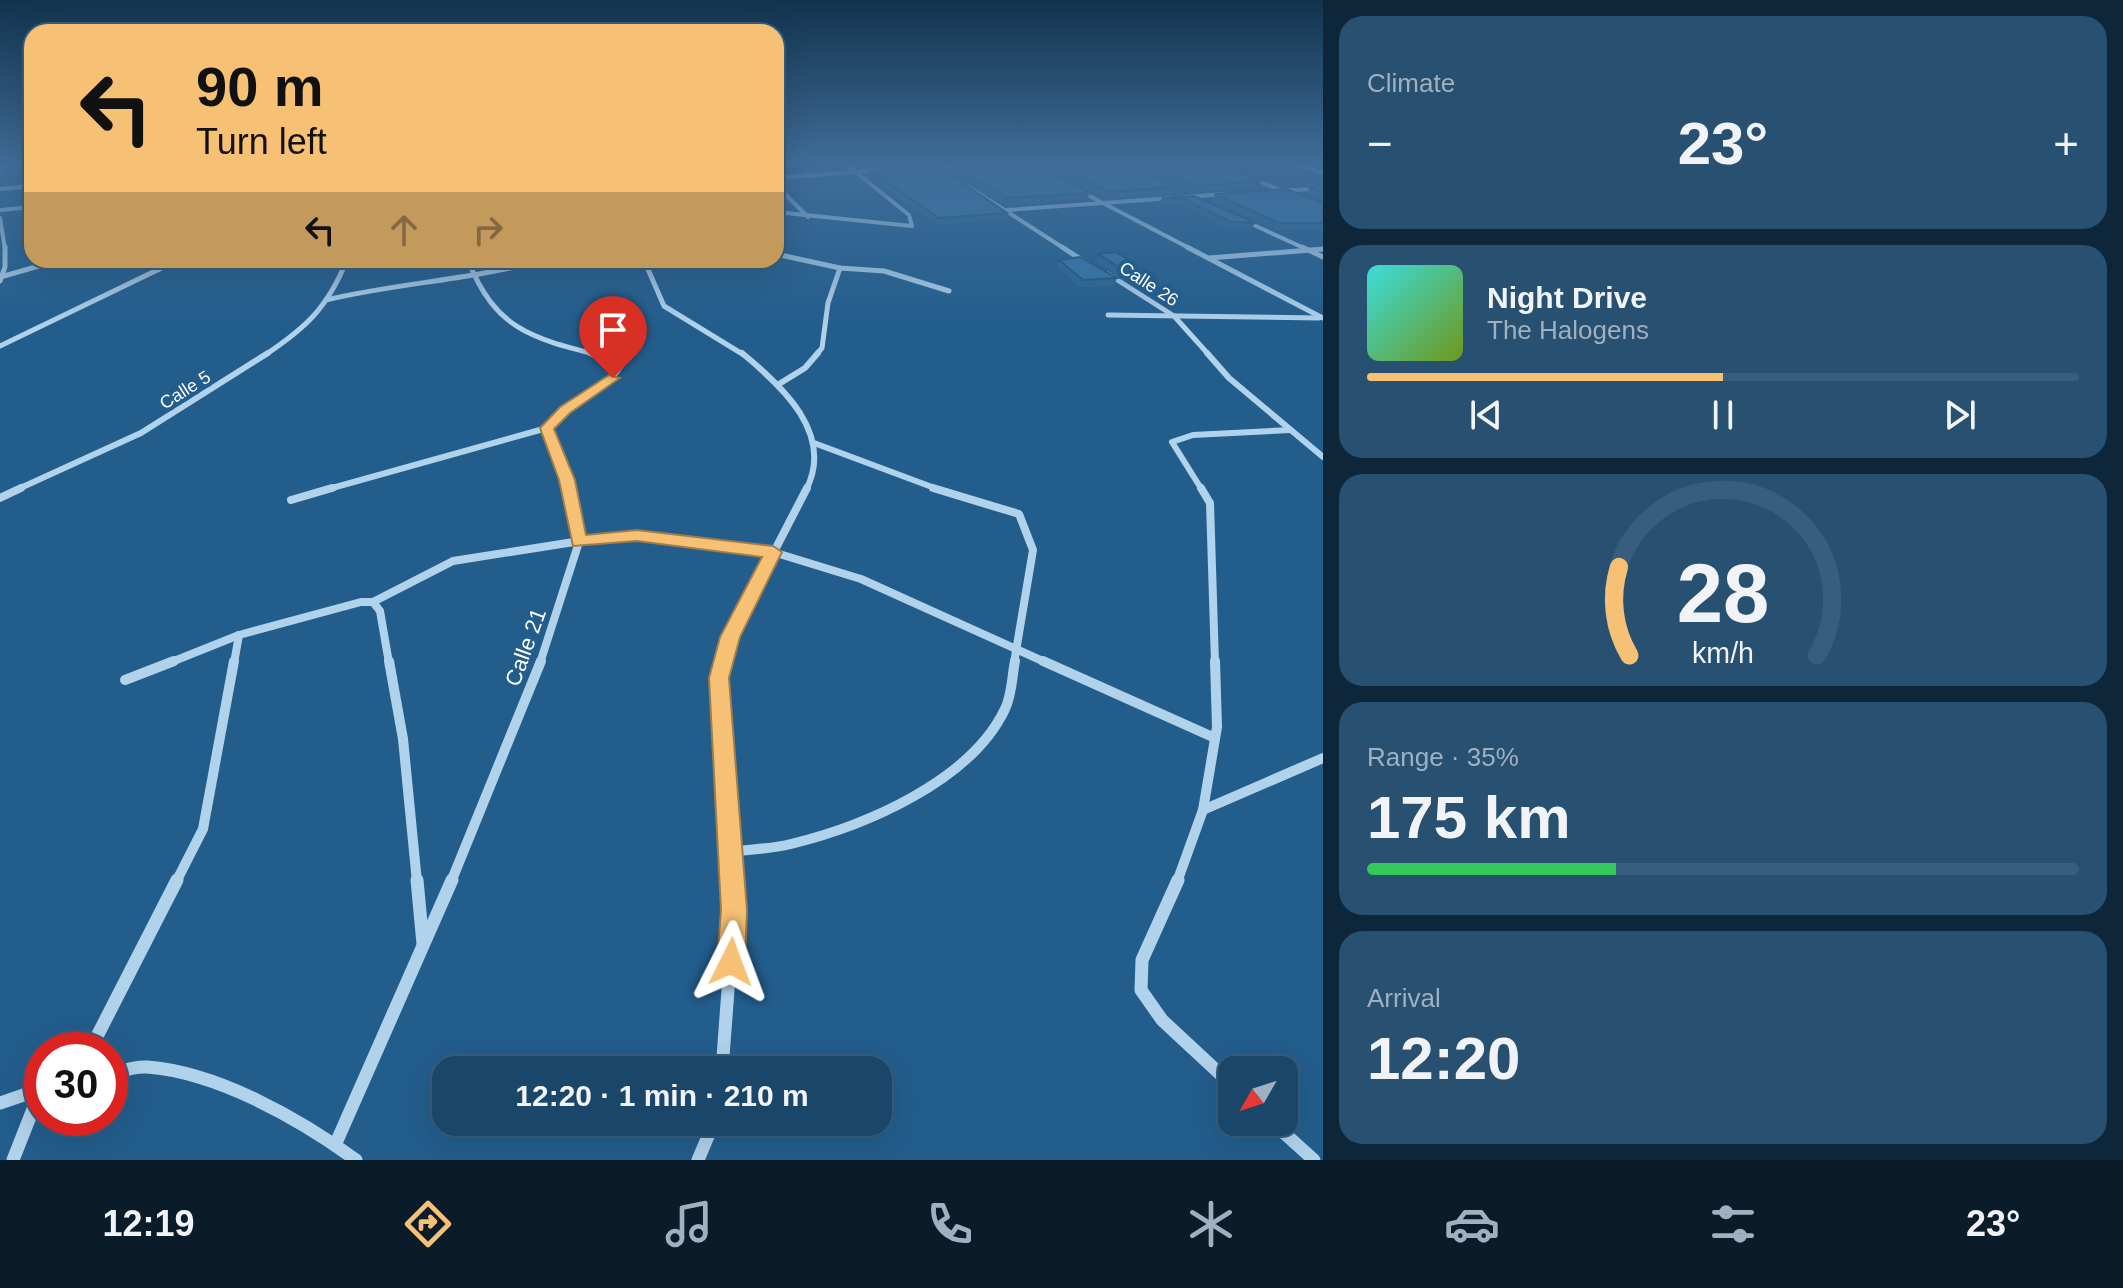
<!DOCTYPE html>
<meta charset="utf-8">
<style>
body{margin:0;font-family:Helvetica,sans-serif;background:#275071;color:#f1f3f6;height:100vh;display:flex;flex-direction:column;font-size:30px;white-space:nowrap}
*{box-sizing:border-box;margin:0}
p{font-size:26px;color:#9fb1c0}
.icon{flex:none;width:44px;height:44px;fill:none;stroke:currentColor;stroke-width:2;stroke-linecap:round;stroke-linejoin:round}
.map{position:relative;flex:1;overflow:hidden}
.sheet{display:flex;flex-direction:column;gap:16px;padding:16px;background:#0e263a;width:800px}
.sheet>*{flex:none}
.guide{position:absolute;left:24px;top:24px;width:760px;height:244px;border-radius:24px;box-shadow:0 8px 32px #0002,0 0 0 2px #385e7d;background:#f6c174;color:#111;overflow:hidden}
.needle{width:52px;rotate:231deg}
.buttons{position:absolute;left:1218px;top:1056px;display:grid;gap:16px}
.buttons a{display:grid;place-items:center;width:80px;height:80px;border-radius:16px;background:#1a4669;box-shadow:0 8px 32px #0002,0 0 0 2px #385e7d;font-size:40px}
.speed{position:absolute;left:24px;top:1032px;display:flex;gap:16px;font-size:40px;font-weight:700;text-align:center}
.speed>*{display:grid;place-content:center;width:104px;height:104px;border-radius:50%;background:#1a4669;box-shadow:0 8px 32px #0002,0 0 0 2px #385e7d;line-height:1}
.speed .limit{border:12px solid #d22;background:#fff;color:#111}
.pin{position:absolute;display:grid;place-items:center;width:68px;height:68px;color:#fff;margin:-82px -34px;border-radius:50% 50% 50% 0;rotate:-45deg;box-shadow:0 0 8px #0007}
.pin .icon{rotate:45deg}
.me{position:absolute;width:88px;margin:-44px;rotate:3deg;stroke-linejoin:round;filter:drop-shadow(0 0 6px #0008)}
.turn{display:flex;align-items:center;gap:28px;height:168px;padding:0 40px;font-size:36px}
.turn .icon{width:104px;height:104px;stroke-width:2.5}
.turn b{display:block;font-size:56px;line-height:68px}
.lanes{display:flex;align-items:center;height:76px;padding:0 40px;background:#0003;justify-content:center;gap:40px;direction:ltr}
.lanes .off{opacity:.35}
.big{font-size:60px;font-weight:600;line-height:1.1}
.sheet .widget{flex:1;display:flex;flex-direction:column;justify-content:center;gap:12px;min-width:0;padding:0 28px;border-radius:24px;background:#275071}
.sheet .dial{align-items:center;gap:0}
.dial svg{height:208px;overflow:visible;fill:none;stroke:#385e7d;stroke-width:7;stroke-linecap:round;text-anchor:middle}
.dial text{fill:#f1f3f6;stroke:none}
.song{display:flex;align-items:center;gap:24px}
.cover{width:96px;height:96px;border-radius:12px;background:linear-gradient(135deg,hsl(180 70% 55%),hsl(80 70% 35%))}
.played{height:8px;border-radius:4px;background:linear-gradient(90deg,#f6c174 50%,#385e7d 50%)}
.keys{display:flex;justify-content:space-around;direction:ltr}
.heat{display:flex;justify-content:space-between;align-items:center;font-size:44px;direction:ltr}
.charge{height:12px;border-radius:6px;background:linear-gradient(90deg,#34c759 35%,#385e7d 0)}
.trip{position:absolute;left:432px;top:1056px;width:460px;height:80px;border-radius:24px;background:#1a4669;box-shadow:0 8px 32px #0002,0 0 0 2px #385e7d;font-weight:600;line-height:80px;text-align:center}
.menu{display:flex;height:128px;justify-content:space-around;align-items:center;background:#0a1c2a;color:#9fb1c0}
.menu .icon{width:56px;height:56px}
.menu .selected{color:#f6c174}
.menu b{font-size:36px;color:#f1f3f6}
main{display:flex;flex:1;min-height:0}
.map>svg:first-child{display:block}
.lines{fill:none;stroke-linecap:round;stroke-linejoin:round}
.street-far5{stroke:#b1d2eb;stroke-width:4}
.street-far4{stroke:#b1d2eb;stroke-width:5}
.street-far3{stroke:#b1d2eb;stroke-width:6}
.street-far2{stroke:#b1d2eb;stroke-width:8}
.street-far1{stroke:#b1d2eb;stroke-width:10}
.street{stroke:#b1d2eb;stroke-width:13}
.wall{fill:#2c6591}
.shaded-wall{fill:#245376}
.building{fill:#3376a9;stroke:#245376;stroke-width:2}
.route{fill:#f6c174;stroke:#a07d4b;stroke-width:2}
.labels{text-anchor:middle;stroke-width:8;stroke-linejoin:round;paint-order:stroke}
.far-street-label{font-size:18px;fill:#fff;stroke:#235d8c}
.street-label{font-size:22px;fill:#fff;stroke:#235d8c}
</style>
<main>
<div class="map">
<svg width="1323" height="1160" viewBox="0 0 1323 1160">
<rect width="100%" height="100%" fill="#235d8c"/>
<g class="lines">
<g class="street-far5">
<polyline points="1216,165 1234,172"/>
<polyline points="1300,165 1323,173"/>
<polyline points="928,167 968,165"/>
<polyline points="0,168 5,165"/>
<polyline points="776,178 891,169"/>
<polyline points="1250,178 1286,192"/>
<polyline points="776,185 808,217"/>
<polyline points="969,187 1065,249"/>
<polyline points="0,189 32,186"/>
<polyline points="1080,191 1191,249"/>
<polyline points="1281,191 1323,188"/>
<polyline points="1185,197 1224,194"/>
<polyline points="0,210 32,207"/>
<polyline points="1006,210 1172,198"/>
<polyline points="776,212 912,226 909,215 847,165"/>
<polyline points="0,218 5,249"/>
<polyline points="1245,221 1306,249"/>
</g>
<g class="street-far4">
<polyline points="1062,247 1085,262"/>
<polyline points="1187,247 1323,318"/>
<polyline points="1302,247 1323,257"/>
<polyline points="776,254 840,268 884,271 949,291"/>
<polyline points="1209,258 1323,249"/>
<path d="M468,260c27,69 63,78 130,95"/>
<polyline points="644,260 664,306 744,355"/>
<polyline points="1108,274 1174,316 1209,355"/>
<polyline points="0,277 60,260"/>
<polyline points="0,281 5,267 5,247"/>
<path d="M326,300c71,-17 145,-20 216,-40"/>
<polyline points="1108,315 1319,318"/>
<polyline points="0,346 178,260"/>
<path d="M265,355c42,-28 62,-47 82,-95"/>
<polyline points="816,355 822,348 828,303 840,268"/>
</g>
<g class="street-far3">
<path d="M742,353c40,33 93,81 64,137"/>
<polyline points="1207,353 1229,378 1323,457"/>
<polyline points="779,384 805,368 818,353"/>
<polyline points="814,443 940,490"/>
<polyline points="16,490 141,433 268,353"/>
<polyline points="325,490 547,428"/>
<path d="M569,490l-22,-62c21,-21 59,-38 73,-61l-30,-14"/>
<polyline points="1202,490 1172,442 1193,435 1290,430"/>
</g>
<g class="street-far2">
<polyline points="933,488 1019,514 1033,550 1014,663"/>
<polyline points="1201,488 1210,503 1215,663"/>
<polyline points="0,498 21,488"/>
<polyline points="291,500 332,488"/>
<polyline points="373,602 380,611 389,663"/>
<polyline points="169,663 239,635 361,602 373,602 453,561 612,536 637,536 773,552 861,579 1047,663"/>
<polyline points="234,663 239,635"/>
<polyline points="540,663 579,542 569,488"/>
<polyline points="723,663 730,637 807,488"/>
</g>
<g class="street-far1">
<polyline points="389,661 403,739 417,882"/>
<polyline points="724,661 719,678 732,882"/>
<polyline points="1043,661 1215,738"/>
<polyline points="125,680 174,661"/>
<polyline points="1203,810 1323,758"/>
<path d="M730,852c20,-3 42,-3 61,-8 74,-18 180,-63 214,-135 7,-14 7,-33 10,-48"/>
<polyline points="176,882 203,829 234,661"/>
<polyline points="451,882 541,661"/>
<polyline points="1177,882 1203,810 1217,727 1215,661"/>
</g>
<g class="street">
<polyline points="417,880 423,944"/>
<polyline points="1178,880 1142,960 1141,990 1162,1020 1232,1085"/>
<polyline points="90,1050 177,880"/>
<polyline points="722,1070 734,910 732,880"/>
<path d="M110,1074c12,-3 24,-8 37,-7 70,5 153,52 209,93"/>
<polyline points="0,1103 41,1089"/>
<polyline points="1272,1122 1314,1160"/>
<polyline points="336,1143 452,880"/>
<polyline points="13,1160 41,1089"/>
<polyline points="698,1160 714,1122"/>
</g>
</g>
<g class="wall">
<polygon points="955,165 1090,193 1087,199 1006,205 953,171"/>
<polygon points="1042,165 1124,165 1174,187 1172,194 1106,198"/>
<polygon points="1129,165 1215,165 1261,181 1257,188 1193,192"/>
<polygon points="871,171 1007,213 1005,220 937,225 869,177"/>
<polygon points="1323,185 1323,201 1306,194 1310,188"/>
<polygon points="1215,194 1323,203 1323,230 1276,230 1212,201"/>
<polygon points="1194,196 1255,223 1251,230 1228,229 1181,205 1159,204 1162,198"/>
<polygon points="1098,254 1155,277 1151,285 1134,285 1095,262"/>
<polygon points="1059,260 1117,278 1114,286 1080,287 1057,267"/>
</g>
<g class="shaded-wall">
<polygon points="776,165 844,165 843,168 776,174"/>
<polygon points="858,165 886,165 858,167"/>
</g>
<g class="building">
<polygon points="955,165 1036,165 1090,193 1008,198"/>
<polygon points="1056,165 1124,165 1174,187 1108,192"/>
<polygon points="1145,165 1215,165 1261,181 1196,186"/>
<polygon points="938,166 1007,213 939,218 871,171"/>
<polygon points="1323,185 1323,193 1310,188"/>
<polygon points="1286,189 1323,203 1323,223 1279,223 1215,194"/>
<polygon points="1194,196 1255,223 1231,222 1184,199 1162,198"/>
<polygon points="1116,252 1155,277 1137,278 1098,254"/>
<polygon points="1080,257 1117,278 1083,280 1059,260"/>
</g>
<linearGradient id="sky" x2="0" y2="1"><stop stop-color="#13334d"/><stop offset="0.5" stop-color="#3f6d99"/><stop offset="1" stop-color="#3f6d99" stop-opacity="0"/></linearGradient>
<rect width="1323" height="327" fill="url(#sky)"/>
<polygon class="route" points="609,375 620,378 570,413 554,429 575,480 586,535 637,530 773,546 782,552 740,637 729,678 747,910 745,962 741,972 731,976 722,972 717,962 721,910 709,678 720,637 762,557 637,541 573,546 559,480 540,428 560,407"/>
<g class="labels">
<g class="far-street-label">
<text transform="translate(1149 284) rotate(33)" y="6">Calle 26</text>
<text transform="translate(185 390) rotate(-32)" y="6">Calle 5</text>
</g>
<g class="street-label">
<text transform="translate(525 647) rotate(-70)" y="8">Calle 21</text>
</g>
</g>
</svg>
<div class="buttons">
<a><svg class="needle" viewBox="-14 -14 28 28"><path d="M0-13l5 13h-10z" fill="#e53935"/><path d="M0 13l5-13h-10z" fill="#9fb1c0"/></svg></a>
</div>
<div class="speed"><div class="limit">30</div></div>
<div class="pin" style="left:613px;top:378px;background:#d93025"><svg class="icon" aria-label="arrive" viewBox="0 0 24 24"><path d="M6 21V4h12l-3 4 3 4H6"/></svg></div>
<svg class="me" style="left:731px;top:962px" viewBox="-20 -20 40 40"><path d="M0-17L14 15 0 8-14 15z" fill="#f6c174" stroke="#fff" stroke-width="4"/></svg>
<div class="trip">12:20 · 1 min · 210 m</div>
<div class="guide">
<div class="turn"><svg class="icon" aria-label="left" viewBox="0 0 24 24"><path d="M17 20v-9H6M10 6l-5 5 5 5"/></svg><div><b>90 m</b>Turn left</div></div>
<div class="lanes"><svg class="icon" aria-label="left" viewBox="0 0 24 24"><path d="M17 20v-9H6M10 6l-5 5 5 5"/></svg><svg class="icon off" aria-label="ahead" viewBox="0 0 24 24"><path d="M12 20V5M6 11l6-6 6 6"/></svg><svg class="icon off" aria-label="right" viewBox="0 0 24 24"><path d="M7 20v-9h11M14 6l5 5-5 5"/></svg></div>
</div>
</div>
<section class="sheet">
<div class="widget"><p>Climate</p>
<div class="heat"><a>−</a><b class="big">23°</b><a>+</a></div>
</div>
<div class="widget">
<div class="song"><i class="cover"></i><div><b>Night Drive</b><p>The Halogens</p></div></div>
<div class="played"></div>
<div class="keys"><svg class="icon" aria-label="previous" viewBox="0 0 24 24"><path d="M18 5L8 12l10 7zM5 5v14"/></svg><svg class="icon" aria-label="pause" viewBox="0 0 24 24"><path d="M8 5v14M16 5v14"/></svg><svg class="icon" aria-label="next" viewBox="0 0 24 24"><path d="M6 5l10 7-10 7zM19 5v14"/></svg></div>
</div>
<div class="widget dial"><svg viewBox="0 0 100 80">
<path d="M14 69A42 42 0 1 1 86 69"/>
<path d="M14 69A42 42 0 0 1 10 35" stroke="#f6c174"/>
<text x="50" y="56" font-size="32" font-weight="700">28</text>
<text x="50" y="72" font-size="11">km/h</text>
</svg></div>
<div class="widget"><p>Range · 35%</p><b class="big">175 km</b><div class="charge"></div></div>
<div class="widget"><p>Arrival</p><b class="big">12:20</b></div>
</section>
</main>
<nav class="menu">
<b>12:19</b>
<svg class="icon selected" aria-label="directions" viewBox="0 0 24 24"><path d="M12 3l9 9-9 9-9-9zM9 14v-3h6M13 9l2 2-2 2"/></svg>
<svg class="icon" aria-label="music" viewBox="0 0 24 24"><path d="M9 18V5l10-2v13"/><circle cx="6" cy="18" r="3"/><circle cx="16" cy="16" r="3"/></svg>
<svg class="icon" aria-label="phone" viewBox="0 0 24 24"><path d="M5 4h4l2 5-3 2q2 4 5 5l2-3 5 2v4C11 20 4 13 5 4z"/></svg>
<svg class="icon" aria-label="climate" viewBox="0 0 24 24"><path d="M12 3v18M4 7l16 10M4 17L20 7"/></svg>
<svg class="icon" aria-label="car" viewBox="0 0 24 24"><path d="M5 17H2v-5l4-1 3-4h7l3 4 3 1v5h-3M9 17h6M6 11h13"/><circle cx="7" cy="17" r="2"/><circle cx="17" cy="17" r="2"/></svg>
<svg class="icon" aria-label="filters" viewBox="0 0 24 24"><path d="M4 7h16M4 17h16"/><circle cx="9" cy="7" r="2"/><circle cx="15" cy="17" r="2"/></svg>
<b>23°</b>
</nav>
